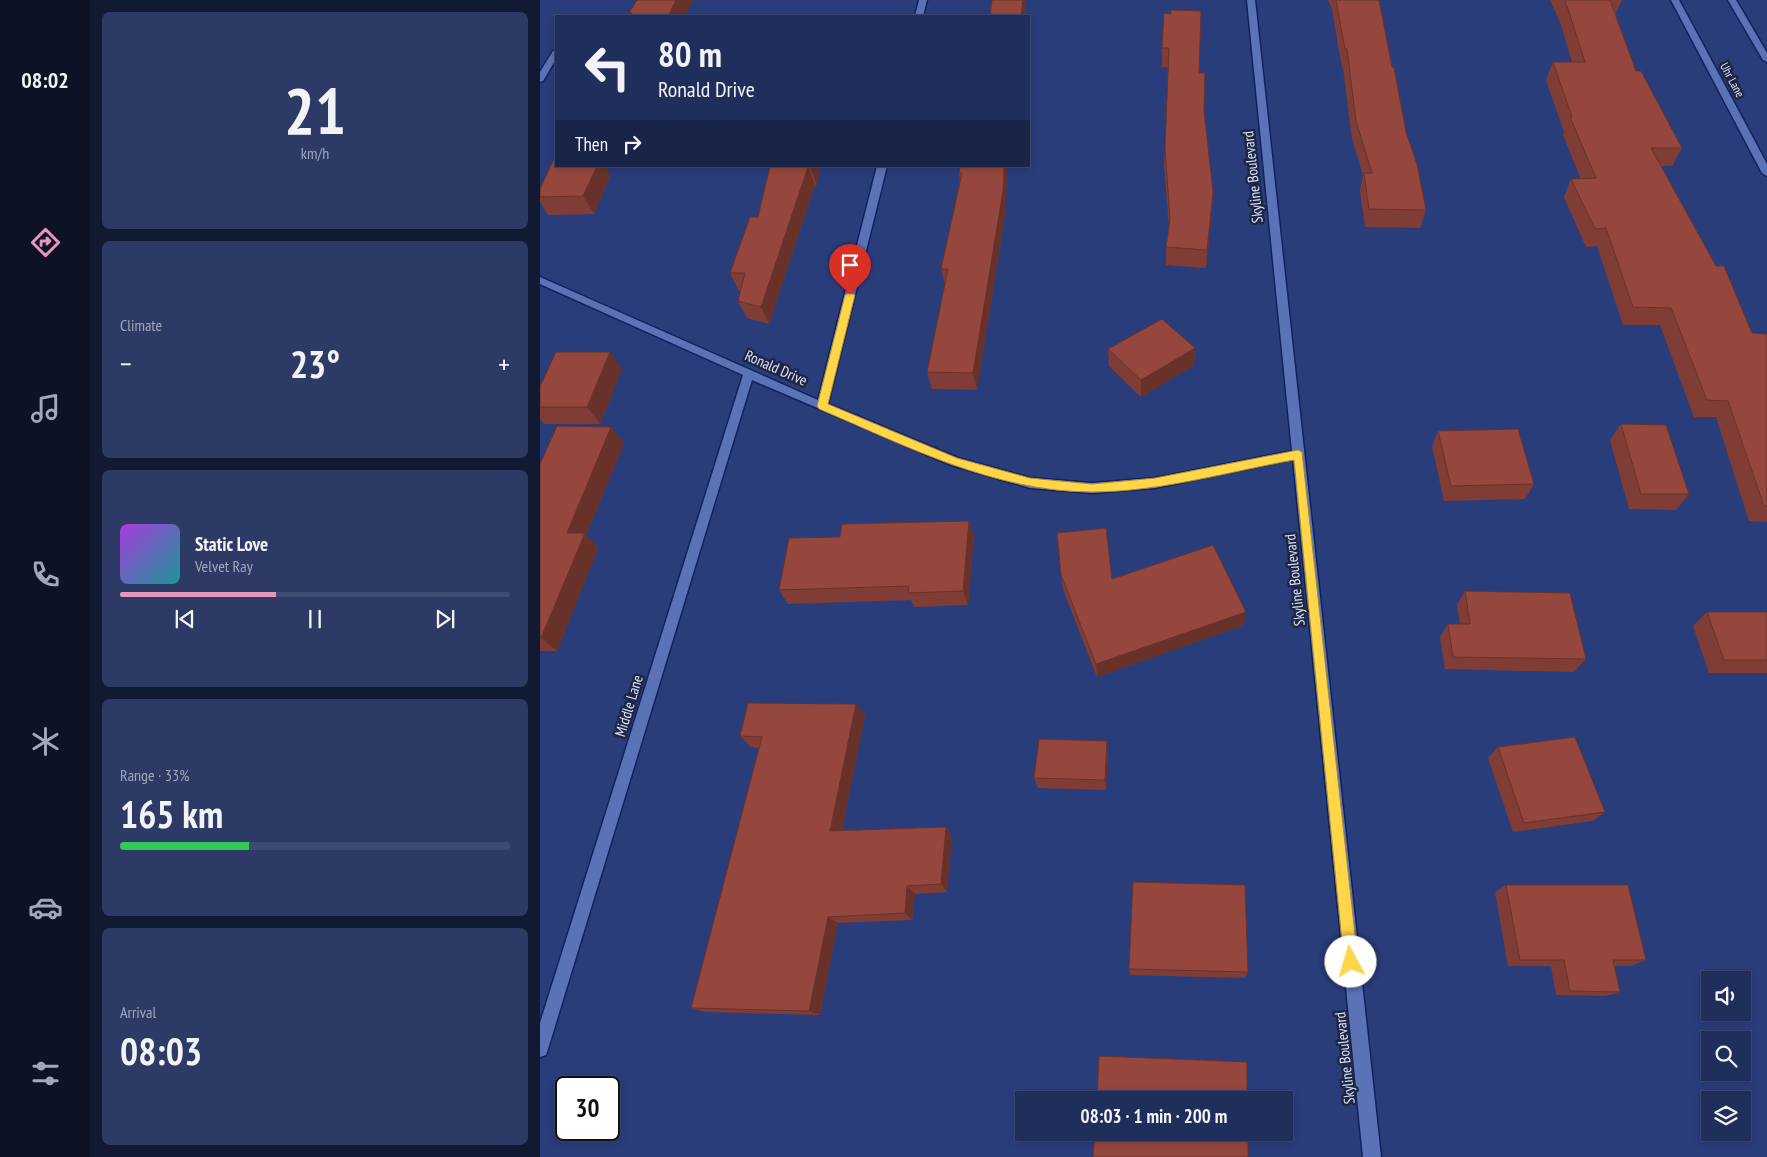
<!DOCTYPE html>
<meta charset="utf-8">
<style>
body{margin:0;font-family:"PT Sans Narrow",sans-serif;background:#2d3a65;color:#f1f3f6;height:100vh;display:flex;flex-direction:column;font-size:19px;white-space:nowrap}
*{box-sizing:border-box;margin:0}
p{font-size:16px;color:#a2a8bb}
.icon{flex:none;width:28px;height:28px;fill:none;stroke:currentColor;stroke-width:2;stroke-linecap:round;stroke-linejoin:round}
.map{position:relative;flex:1;overflow:hidden}
.side{display:flex;flex-direction:column;gap:12px;padding:12px;background:#121933;width:450px}
.side>*{flex:none}
.top-card{position:absolute;left:15px;top:15px;width:475px;height:152px;border-radius:0px;box-shadow:0 2px 8px #0003,0 0 0 1px #3d4a72;background:#202e5c;color:#f1f3f6;overflow:hidden}
.fabs{position:absolute;left:1161px;top:971px;display:grid;gap:10px}
.fabs a{display:grid;place-items:center;width:50px;height:50px;border-radius:0px;background:#202e5c;box-shadow:0 2px 8px #0003,0 0 0 1px #3d4a72;font-size:25px}
.speed{position:absolute;left:15px;top:1076px;display:flex;gap:10px;font-size:25px;font-weight:700;text-align:center}
.speed>*{display:grid;place-content:center;width:65px;height:65px;border-radius:50%;background:#202e5c;box-shadow:0 2px 8px #0003,0 0 0 1px #3d4a72;line-height:1}
.speed .limit{border:2px solid #111;border-radius:8px;background:#fff;color:#111}
.pin{position:absolute;display:grid;place-items:center;width:42px;height:42px;color:#fff;margin:-51px -21px;border-radius:50% 50% 50% 0;rotate:-45deg;box-shadow:0 0 5px #0007}
.pin .icon{rotate:45deg}
.me{position:absolute;width:55px;margin:-28px;rotate:354deg;stroke-linejoin:round;filter:drop-shadow(0 0 4px #0008)}
.turn{display:flex;align-items:center;gap:18px;height:105px;padding:0 20px;font-size:22px}
.turn .icon{width:65px;height:65px;stroke-width:2.5}
.turn b{display:block;font-size:35px;line-height:42px}
.then{display:flex;align-items:center;height:48px;padding:0 20px;background:#0003;gap:10px;font-size:19px}
.big{font-size:38px;font-weight:700;line-height:1.1}
.side .widget{flex:1;display:flex;flex-direction:column;justify-content:center;gap:8px;min-width:0;padding:0 18px;border-radius:8px;background:#2d3a65}
.side .dial{align-items:center;gap:0}
.dial b{font-size:65px;line-height:1}
.song{display:flex;align-items:center;gap:15px}
.cover{width:60px;height:60px;border-radius:8px;background:linear-gradient(135deg,hsl(280 70% 55%),hsl(180 70% 35%))}
.played{height:5px;border-radius:2px;background:linear-gradient(90deg,#e797bd 40%,#3d4a72 40%)}
.keys{display:flex;justify-content:space-around;direction:ltr}
.heat{display:flex;justify-content:space-between;align-items:center;font-size:28px;direction:ltr}
.charge{height:8px;border-radius:4px;background:linear-gradient(90deg,#34c759 33%,#3d4a72 0)}
.trip{position:absolute;left:475px;top:1091px;width:278px;height:50px;border-radius:0px;background:#202e5c;box-shadow:0 2px 8px #0003,0 0 0 1px #3d4a72;font-weight:700;line-height:50px;text-align:center}
main{display:flex;flex:1;min-height:0}
.tabs{display:flex;flex-direction:column;width:90px;justify-content:space-around;align-items:center;background:#0d1225;color:#a2a8bb}
.tabs .icon{width:35px;height:35px}
.tabs .on{color:#e797bd}
.tabs b{font-size:22px;color:#f1f3f6}
.map>svg:first-child{display:block}
.lines{fill:none;stroke-linecap:round;stroke-linejoin:round}
.service-casing{stroke:#13215d;stroke-width:3}
.minor-casing{stroke:#13215d;stroke-width:3}
.tertiary-casing{stroke:#13215d;stroke-width:3}
.service{fill:#5b73b6;fill-rule:evenodd}
.minor{fill:#5b73b6;fill-rule:evenodd}
.tertiary{fill:#5b73b6;fill-rule:evenodd}
.wall{fill:#803d35}
.shaded-wall{fill:#68322b}
.building{fill:#95473e;stroke:#68322b}
.route{fill:#ffd54a;stroke:#a68a30}
.labels{text-anchor:middle;stroke-width:5;stroke-linejoin:round;paint-order:stroke}
.far-street-label{font-size:12px;fill:#dae3f9;stroke:#1d2743}
.street-label{font-size:15px;fill:#dae3f9;stroke:#1d2743}
</style>
<main>
<nav class="tabs">
<b>08:02</b>
<svg class="icon on" aria-label="directions" viewBox="0 0 24 24"><path d="M12 3l9 9-9 9-9-9zM9 14v-3h6M13 9l2 2-2 2"/></svg>
<svg class="icon" aria-label="music" viewBox="0 0 24 24"><path d="M9 18V5l10-2v13"/><circle cx="6" cy="18" r="3"/><circle cx="16" cy="16" r="3"/></svg>
<svg class="icon" aria-label="phone" viewBox="0 0 24 24"><path d="M5 4h4l2 5-3 2q2 4 5 5l2-3 5 2v4C11 20 4 13 5 4z"/></svg>
<svg class="icon" aria-label="climate" viewBox="0 0 24 24"><path d="M12 3v18M4 7l16 10M4 17L20 7"/></svg>
<svg class="icon" aria-label="car" viewBox="0 0 24 24"><path d="M5 17H2v-5l4-1 3-4h7l3 4 3 1v5h-3M9 17h6M6 11h13"/><circle cx="7" cy="17" r="2"/><circle cx="17" cy="17" r="2"/></svg>
<svg class="icon" aria-label="filters" viewBox="0 0 24 24"><path d="M4 7h16M4 17h16"/><circle cx="9" cy="7" r="2"/><circle cx="15" cy="17" r="2"/></svg>
</nav>
<section class="side">
<div class="widget dial"><b>21</b><p>km/h</p></div>
<div class="widget"><p>Climate</p>
<div class="heat"><a>−</a><b class="big">23°</b><a>+</a></div>
</div>
<div class="widget">
<div class="song"><i class="cover"></i><div><b>Static Love</b><p>Velvet Ray</p></div></div>
<div class="played"></div>
<div class="keys"><svg class="icon" aria-label="previous" viewBox="0 0 24 24"><path d="M18 5L8 12l10 7zM5 5v14"/></svg><svg class="icon" aria-label="pause" viewBox="0 0 24 24"><path d="M8 5v14M16 5v14"/></svg><svg class="icon" aria-label="next" viewBox="0 0 24 24"><path d="M6 5l10 7-10 7zM19 5v14"/></svg></div>
</div>
<div class="widget"><p>Range · 33%</p><b class="big">165 km</b><div class="charge"></div></div>
<div class="widget"><p>Arrival</p><b class="big">08:03</b></div>
</section>
<div class="map">
<svg width="1227" height="1157" viewBox="0 0 1227 1157">
<rect width="100%" height="100%" fill="#2a3d7b"/>
<g class="lines">
<g class="service-casing">
<polygon id="service" points="1188,0 1196,0 1227,53 1227,62 1223,60"/>
</g>
<g class="minor-casing">
<g id="minor">
<polygon points="379,0 387,0 383,16 375,16"/>
<polygon points="707,0 715,0 841,1157 823,1157 753,459 615,488 552,493 490,488 411,465 212,380 8,1049 6,1055 0,1057 0,1023 203,375 0,284 0,277 278,400 337,166 347,166 288,404 418,458 490,478 552,483 615,478 752,451"/>
<polygon points="13,51 16,51 16,59 3,81 0,82 0,72"/>
</g>
</g>
<g class="tertiary-casing">
<polygon id="tertiary" points="1131,0 1139,0 1227,164 1227,176 1222,173"/>
</g>
<use href="#service" class="service"/>
<use href="#minor" class="minor"/>
<use href="#tertiary" class="tertiary"/>
</g>
<g class="wall">
<polygon points="788,0 839,0 866,132 886,210 880,228 825,227 820,191 823,175 812,139 803,68 802,68 792,9"/>
<polygon points="1010,0 1082,0 1076,13 1074,13 1096,71 1142,148 1132,166 1121,166 1212,333 1227,334 1227,522 1209,521 1176,417 1154,417 1120,325 1083,325 1057,246 1046,247 1024,197 1031,179 1041,179 1023,135 1024,132 1006,80 1013,62 1032,62 1020,22"/>
<polygon points="624,13 659,73 664,110 672,210 666,268 626,265 626,247 629,226 624,165 625,147 629,67 622,67 622,48"/>
<polygon points="230,166 280,166 277,185 275,185 229,324 207,318 198,301 200,291 199,291 190,273 218,217"/>
<polygon points="420,166 466,209 437,390 392,389 387,372 405,285 401,269 420,181 419,173"/>
<polygon points="67,171 70,177 54,214 8,215 0,202 0,189"/>
<polygon points="655,348 654,365 601,397 569,366 568,349"/>
<polygon points="82,369 60,424 4,424 0,419 0,386"/>
<polygon points="1081,424 1149,494 1136,510 1089,509 1070,440"/>
<polygon points="71,427 84,443 46,535 58,548 17,651 0,651 0,464"/>
<polygon points="898,431 994,484 985,499 904,501 892,447"/>
<polygon points="429,521 434,536 428,605 374,607 371,600 248,604 239,590 300,537"/>
<polygon points="521,575 572,579 704,625 557,677 523,589"/>
<polygon points="925,591 1046,659 1034,672 905,669 900,637 908,624 920,624 917,605"/>
<polygon points="1167,612 1227,612 1227,673 1169,673 1153,626"/>
<polygon points="325,716 302,830 412,836 407,892 375,894 372,920 298,923 280,1015 165,1012 151,1008 219,748 211,747 200,736"/>
<polygon points="567,741 568,752 566,790 498,788 494,778"/>
<polygon points="958,747 1065,812 1052,821 973,832 948,758"/>
<polygon points="966,885 1106,960 1091,966 1074,966 1080,992 1065,996 1016,995 1011,966 968,966 955,892"/>
<polygon points="589,969 708,972 705,978 590,975"/>
</g>
<g class="shaded-wall">
<polygon points="136,0 153,0 145,16 128,16"/>
<polygon points="483,0 486,0 485,16 481,16"/>
<polygon points="57,166 69,166 67,171 70,177 54,214 43,196"/>
<polygon points="270,166 280,166 277,185 270,167"/>
<polygon points="464,166 467,166 466,209 437,390 433,373"/>
<polygon points="268,167 275,185 229,324 221,307"/>
<polygon points="673,192 672,210 666,268 667,250"/>
<polygon points="655,348 654,365 601,397 601,380"/>
<polygon points="70,352 82,369 60,424 47,407"/>
<polygon points="71,427 84,443 46,535 58,548 17,651 1,638 27,533"/>
<polygon points="429,521 434,536 428,605 423,591"/>
<polygon points="706,612 704,625 557,677 556,664"/>
<polygon points="316,704 325,716 300,840 290,831"/>
<polygon points="567,741 568,752 566,790 565,780"/>
<polygon points="406,827 412,836 407,892 401,884"/>
<polygon points="367,886 375,894 372,920 365,913"/>
<polygon points="288,917 298,923 280,1015 269,1011"/>
</g>
<g class="building">
<polygon points="97,0 136,0 128,16 91,16 92,13 89,13"/>
<polygon points="452,0 483,0 481,16 450,16"/>
<polygon points="796,0 839,0 852,67 854,67 866,132 877,164 886,210 829,209 824,173 832,173 816,121 807,49 805,49"/>
<polygon points="1025,0 1070,0 1096,71 1101,71 1142,148 1111,148 1176,266 1184,266 1212,333 1227,334 1227,506 1224,506 1188,401 1167,400 1131,308 1093,307 1066,228 1055,229 1031,179 1056,178 1030,117 1032,117 1013,62 1045,62"/>
<polygon points="631,10 661,11 659,73 665,73 664,110 673,192 667,250 626,247 630,219 625,147 629,48 622,48 624,13 631,14"/>
<polygon points="312,15 311,16 273,16"/>
<polygon points="16,154 16,166 57,166 43,196 0,197 0,189"/>
<polygon points="230,166 270,166 268,167 221,307 198,301 205,273 190,273 210,217 218,217"/>
<polygon points="420,166 464,166 463,191 433,373 387,372 408,269 401,269 422,173 419,173"/>
<polygon points="622,319 655,348 601,380 568,349"/>
<polygon points="16,352 70,352 47,407 0,407 0,386"/>
<polygon points="1081,424 1126,425 1149,494 1101,494"/>
<polygon points="17,426 71,427 27,533 45,533 1,638 0,638 0,464"/>
<polygon points="978,429 994,484 911,486 898,431"/>
<polygon points="429,521 423,591 368,593 369,586 239,590 249,538 300,537 302,524"/>
<polygon points="566,528 572,579 673,545 706,612 556,664 521,575 517,533"/>
<polygon points="925,591 1030,593 1046,659 913,657 908,624 930,624"/>
<polygon points="1167,612 1227,612 1227,660 1184,660"/>
<polygon points="208,703 316,704 290,831 406,827 401,884 367,886 365,913 288,917 269,1011 151,1008 222,737 200,736"/>
<polygon points="1035,737 1065,812 984,823 958,747"/>
<polygon points="499,739 567,741 565,780 494,778"/>
<polygon points="593,882 705,885 708,972 589,969"/>
<polygon points="966,885 1088,885 1106,960 1073,960 1080,992 1030,991 1024,960 980,960"/>
<polygon points="559,1056 707,1062 707,1100 557,1100"/>
<polygon points="555,1132 708,1132 708,1157 553,1157"/>
</g>
<path class="route" d="M310,292l5,3 -27,109 129,54 73,20 62,6 63,-6 143,-28 4,2 56,510 -2,5 -5,2 -5,-2 -2,-5 -50,-502c-66,12 -135,32 -202,32 -97,0 -186,-46 -273,-83l-2,-3 28,-111z"/>
<g class="labels">
<g class="far-street-label">
<text transform="translate(1192 80) rotate(62)" y="4">Uhr Lane</text>
</g>
<g class="street-label">
<text transform="translate(713 177) rotate(-96)" y="5">Skyline Boulevard</text>
<text transform="translate(236 368) rotate(24)" y="5">Ronald Drive</text>
<text transform="translate(755 580) rotate(-96)" y="5">Skyline Boulevard</text>
<text transform="translate(89 706) rotate(-73)" y="5">Middle Lane</text>
<text transform="translate(805 1058) rotate(-96)" y="5">Skyline Boulevard</text>
</g>
</g>
</svg>
<div class="fabs">
<a><svg class="icon" aria-label="sound" viewBox="0 0 24 24"><path d="M4 9h4l5-4v14l-5-4H4zM17 9q2 3 0 6"/></svg></a>
<a><svg class="icon" aria-label="search" viewBox="0 0 24 24"><circle cx="10" cy="10" r="6"/><path d="M15 15l6 6"/></svg></a>
<a><svg class="icon" aria-label="layers" viewBox="0 0 24 24"><path d="M12 4l9 5-9 5-9-5zM3 14l9 5 9-5"/></svg></a>
</div>
<div class="speed"><div class="limit">30</div></div>
<div class="pin" style="left:310px;top:295px;background:#d93025"><svg class="icon" aria-label="arrive" viewBox="0 0 24 24"><path d="M6 21V4h12l-3 4 3 4H6"/></svg></div>
<svg class="me" style="left:811px;top:962px" viewBox="-20 -20 40 40"><circle r="19" fill="#fff"/><path d="M0-13L10 11 0 6-10 11z" fill="#ffd54a"/></svg>
<div class="trip">08:03 · 1 min · 200 m</div>
<div class="top-card">
<div class="turn"><svg class="icon" aria-label="left" viewBox="0 0 24 24"><path d="M17 20v-9H6M10 6l-5 5 5 5"/></svg><div><b>80 m</b>Ronald Drive</div></div>
<div class="then">Then<svg class="icon" aria-label="right" viewBox="0 0 24 24"><path d="M7 20v-9h11M14 6l5 5-5 5"/></svg></div>
</div>
</div>
</main>
